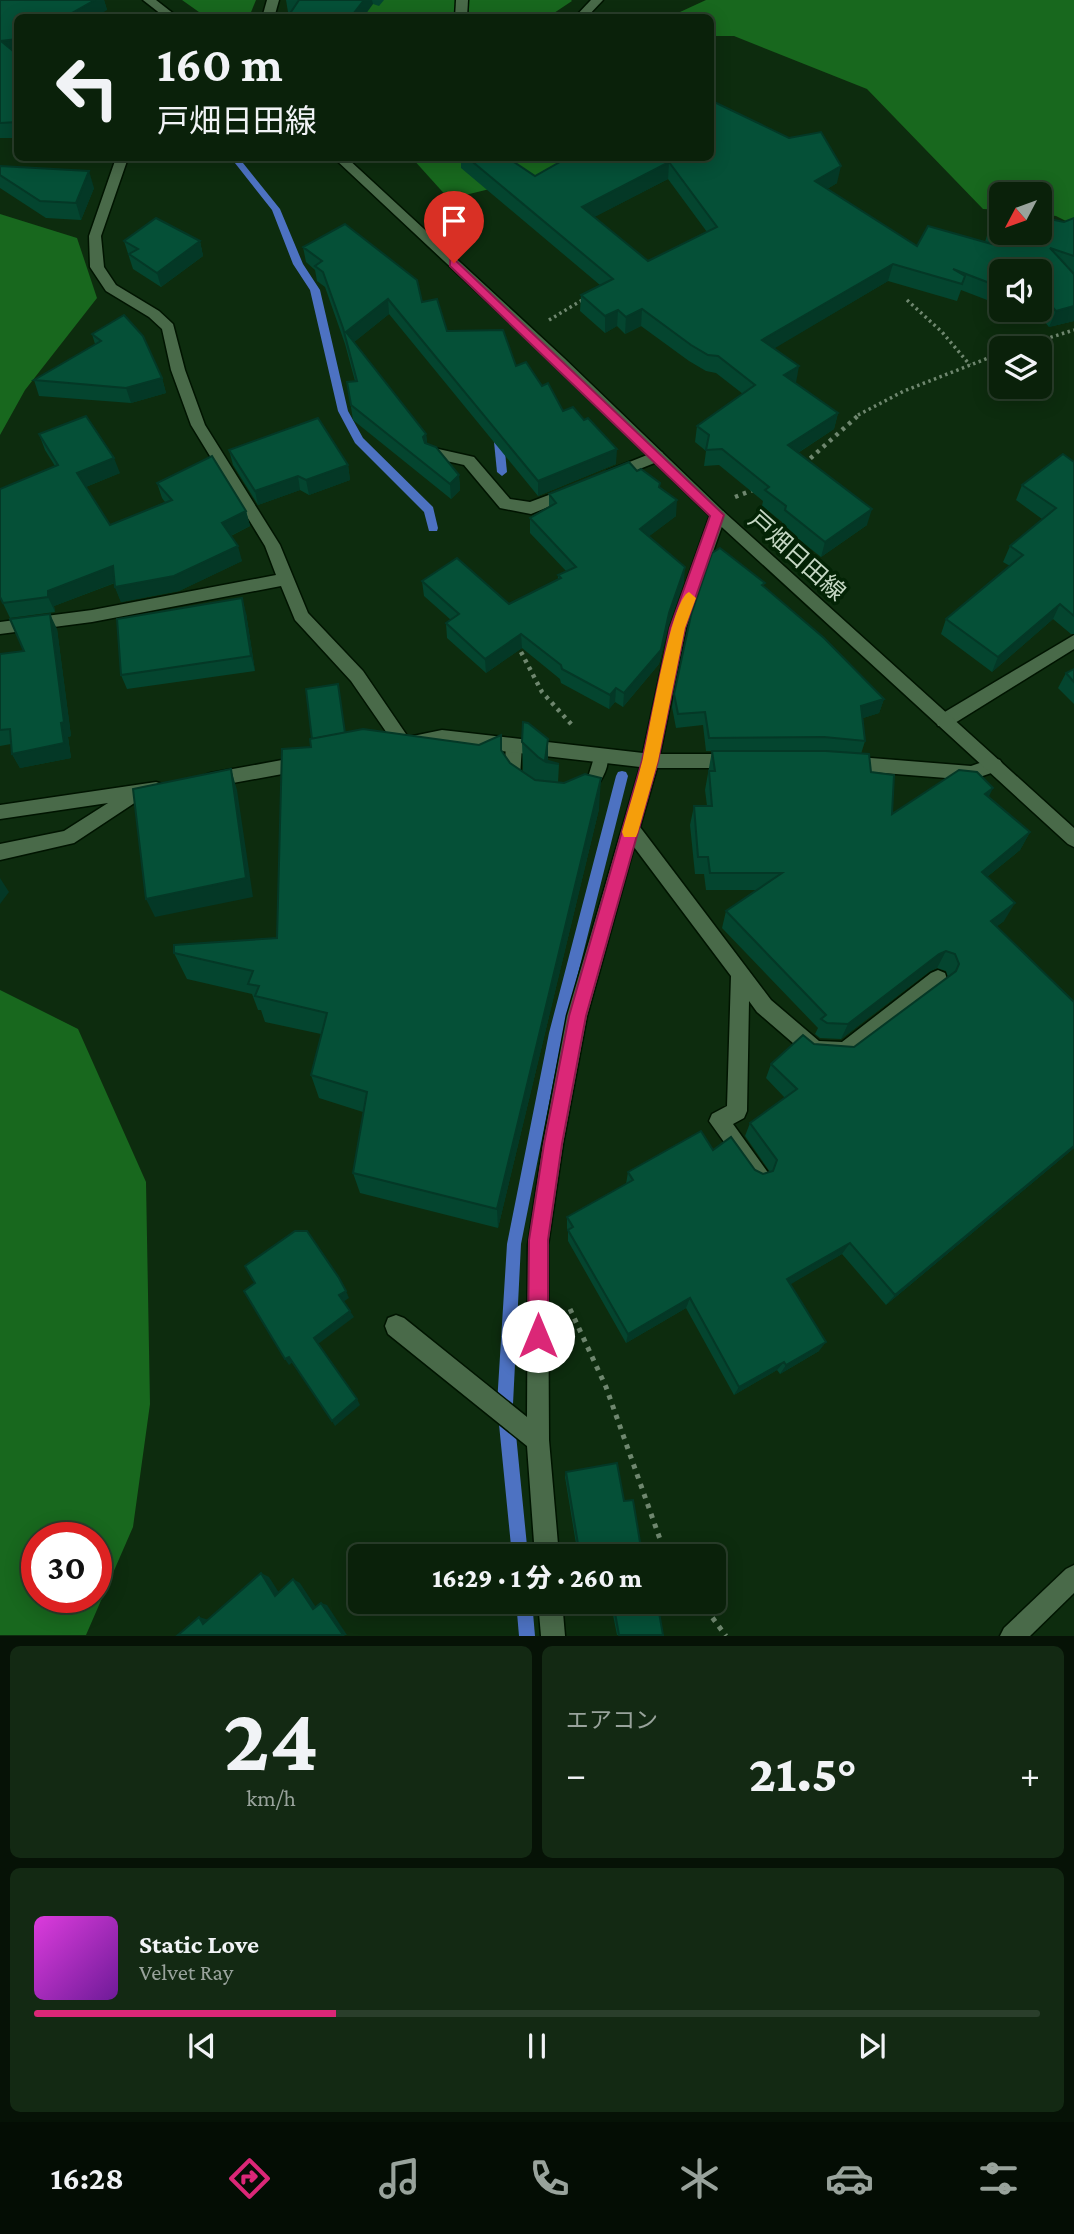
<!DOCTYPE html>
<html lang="ja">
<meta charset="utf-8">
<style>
body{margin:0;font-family:"Crimson Pro","Noto Sans JP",serif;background:#132913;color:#f1f3f6;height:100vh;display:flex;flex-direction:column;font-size:26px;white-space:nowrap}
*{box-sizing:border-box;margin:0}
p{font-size:23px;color:#99a39c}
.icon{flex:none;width:38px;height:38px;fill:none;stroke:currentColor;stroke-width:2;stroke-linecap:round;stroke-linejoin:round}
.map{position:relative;height:1636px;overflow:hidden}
.sheet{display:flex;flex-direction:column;gap:10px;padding:10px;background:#061206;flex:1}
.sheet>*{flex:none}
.banner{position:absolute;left:14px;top:14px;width:700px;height:147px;border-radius:10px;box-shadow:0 4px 18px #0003,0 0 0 2px #2a3e2b;background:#0a210a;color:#f1f3f6;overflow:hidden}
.needle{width:46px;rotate:229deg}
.buttons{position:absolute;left:989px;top:182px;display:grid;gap:14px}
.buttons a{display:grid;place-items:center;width:63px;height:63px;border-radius:10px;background:#0a210a;box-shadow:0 4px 18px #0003,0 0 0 2px #2a3e2b;font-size:35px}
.speed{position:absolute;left:21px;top:1522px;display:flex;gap:14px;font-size:35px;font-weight:700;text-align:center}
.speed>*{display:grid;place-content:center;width:91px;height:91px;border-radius:50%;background:#0a210a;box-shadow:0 4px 18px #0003,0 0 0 2px #2a3e2b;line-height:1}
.speed .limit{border:10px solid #d22;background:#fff;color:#111}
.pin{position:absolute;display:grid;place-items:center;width:60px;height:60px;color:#fff;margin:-72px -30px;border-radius:50% 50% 50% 0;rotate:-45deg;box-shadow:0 0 7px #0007}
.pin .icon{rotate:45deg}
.me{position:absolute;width:77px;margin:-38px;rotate:0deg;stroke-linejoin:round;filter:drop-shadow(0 0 5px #0008)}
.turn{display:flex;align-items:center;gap:24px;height:147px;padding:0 28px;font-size:32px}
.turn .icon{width:91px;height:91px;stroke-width:2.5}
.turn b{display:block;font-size:49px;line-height:60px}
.big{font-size:52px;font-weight:800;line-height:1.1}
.sheet .widget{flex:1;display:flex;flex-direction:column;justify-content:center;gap:10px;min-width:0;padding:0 24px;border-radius:10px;background:#132913}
.sheet .dial{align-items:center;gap:0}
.dial b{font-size:91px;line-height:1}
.song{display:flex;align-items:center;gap:21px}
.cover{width:84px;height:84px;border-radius:10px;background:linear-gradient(135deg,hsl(300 70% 55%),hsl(280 70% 35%))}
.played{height:7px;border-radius:4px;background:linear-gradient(90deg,#db2777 30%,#2a3e2b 30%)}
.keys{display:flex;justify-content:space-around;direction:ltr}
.heat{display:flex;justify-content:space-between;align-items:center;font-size:38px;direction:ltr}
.sheet .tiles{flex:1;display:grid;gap:10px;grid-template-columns:1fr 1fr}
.widget:last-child{grid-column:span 2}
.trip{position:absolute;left:348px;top:1544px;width:378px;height:70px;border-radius:10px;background:#0a210a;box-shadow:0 4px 18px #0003,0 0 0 2px #2a3e2b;font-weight:800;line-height:70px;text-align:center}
.dock{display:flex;height:112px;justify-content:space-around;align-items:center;background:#040d04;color:#99a39c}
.dock .icon{width:49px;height:49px}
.dock .active{color:#db2777}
.dock b{font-size:32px;color:#f1f3f6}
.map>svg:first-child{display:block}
.forest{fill:#18681e;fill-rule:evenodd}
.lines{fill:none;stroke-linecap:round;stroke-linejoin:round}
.stream{fill:#4d72c2;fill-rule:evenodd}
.lane-casing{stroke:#001400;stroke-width:3}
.street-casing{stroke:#001400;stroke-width:3}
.secondary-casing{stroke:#001400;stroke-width:3}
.path-far2{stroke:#6f876f;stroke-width:3.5;stroke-dasharray:2.5 3.5;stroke-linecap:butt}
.path-far1{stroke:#6f876f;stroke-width:4.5;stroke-dasharray:3.5 5;stroke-linecap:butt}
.path{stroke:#6f876f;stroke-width:5;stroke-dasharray:4.5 6;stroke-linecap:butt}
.lane{fill:#496a49;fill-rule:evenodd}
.street{fill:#496a49;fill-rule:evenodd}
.secondary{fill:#496a49;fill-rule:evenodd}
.wall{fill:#04452f;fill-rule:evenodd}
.shaded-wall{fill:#043826}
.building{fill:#055037;stroke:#043826;stroke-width:2;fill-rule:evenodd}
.route{fill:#db2777;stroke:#8e194d;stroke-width:2}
.slow{fill:#f59e0b}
.labels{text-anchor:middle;stroke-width:7;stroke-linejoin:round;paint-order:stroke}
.street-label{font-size:24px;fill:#c5d7c4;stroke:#032305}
</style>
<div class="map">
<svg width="1074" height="1636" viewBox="0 0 1074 1636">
<rect width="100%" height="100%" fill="#0d2c0e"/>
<g class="forest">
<polygon points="182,0 256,0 249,17 206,17"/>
<polygon points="366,0 571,0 572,1 548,17 354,18"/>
<polygon points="706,0 1074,0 1074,225 1056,216 1040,214 1040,194 1001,194 1001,210 983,209 867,89 734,36 711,36 710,18 667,18"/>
<polygon points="412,158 587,158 534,178 449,199"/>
<polygon points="0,214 77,238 97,298 25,390 0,435"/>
<path d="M0,990l78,39 68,153 4,222 -17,123 -47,108h-86zM96,1538v60h-59v-60z"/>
</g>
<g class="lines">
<g class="stream">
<polygon points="231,158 239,158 280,209 303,264 320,290 348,411 363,438 433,507 438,528 437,531 429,531 424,512 355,443 338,411 310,290 293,264 272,210"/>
<polygon points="498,428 503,432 507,472 502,476 497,472 493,432"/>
<polygon points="622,771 626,772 628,776 563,1033 521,1244 513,1404 528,1556 512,1556 497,1404 507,1244 549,1033 616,776 618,772"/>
<polygon points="516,1601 532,1601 535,1636 519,1636"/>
</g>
<g class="lane-casing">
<g id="lane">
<path d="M514,739l5,2 3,4 -2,32 5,7 -3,5c-8,3 -14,-2 -18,-10l2,-34 3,-4z"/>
<path d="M601,749l5,2c7,16 -8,34 -17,47h-12l-2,-5 14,-19 7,-23z"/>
</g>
</g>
<g class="street-casing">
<g id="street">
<polygon points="267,0 279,0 274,18 262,18"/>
<polygon points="456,0 468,0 467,18 455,18"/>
<polygon points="591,0 603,0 586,18 574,18"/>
<polygon points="116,158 128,158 101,236 104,267 116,285 159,311 173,324 185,370 205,425 280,545 308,613 363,671 408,737 442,730 643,753 670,628 710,515 713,511 723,511 726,515 686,628 660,754 734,754 740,756 743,761 740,766 734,768 657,768 640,827 771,1000 819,1041 842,1042 931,973 938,970 945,973 947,979 945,985 845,1060 808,1056 757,1012 749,1001 747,1111 744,1118 733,1124 769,1174 766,1181 759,1184 752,1181 709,1121 712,1114 727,1106 731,976 634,847 587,1016 563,1144 548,1245 549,1440 559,1556 535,1556 527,1446 388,1334 385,1326 388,1318 396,1315 404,1318 527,1417 528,1245 543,1144 567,1016 640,767 442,744 404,751 398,749 351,681 295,620 281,586 92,622 0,634 0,622 92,610 276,575 265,546 191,425 171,370 162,329 149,317 106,291 90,267 89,236"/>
<polygon points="434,448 474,457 510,499 530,502 570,487 577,492 575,496 531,514 500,508 464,465 429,457 427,453"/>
<polygon points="657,451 662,452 664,456 662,460 612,480 605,475 607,471"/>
<polygon points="1074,635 1074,649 950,726 938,726 936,721 938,716"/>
<polygon points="304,756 310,758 313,763 310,768 304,770 211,787 205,785 202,780 205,775 211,773"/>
<polygon points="846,756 971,766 994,758 1000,760 1003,765 1000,770 971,780 846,770 840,768 837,763 840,758"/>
<polygon points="156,782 162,784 165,789 162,794 142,798 74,843 0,860 0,844 64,831 108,803 0,819 0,805"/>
<polygon points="538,1601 562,1601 565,1636 541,1636"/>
</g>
</g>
<g class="secondary-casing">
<g id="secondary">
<polygon points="143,0 156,0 179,18 166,18"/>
<polygon points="334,158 347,158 564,358 723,511 1074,828 1074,847 1068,844 713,519 554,364"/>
<polygon points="1074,1565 1074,1593 1030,1636 1000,1636 1004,1628 1066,1569"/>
</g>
</g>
<g class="path-far2">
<polyline points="907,300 942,332 970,365"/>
<polyline points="549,320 584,299"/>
<polyline points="1016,348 1074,330"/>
<polyline points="858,415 904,391 1001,353"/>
</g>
<g class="path-far1">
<polyline points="804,464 861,413"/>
<polyline points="735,497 753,490"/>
<polyline points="521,652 542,692 572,725"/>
</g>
<g class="path">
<polyline points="570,1309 606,1387 666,1556"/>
<polyline points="700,1601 726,1636"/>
</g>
<use href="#lane" class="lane"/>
<use href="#street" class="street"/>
<use href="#secondary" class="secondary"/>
</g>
<g class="wall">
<polygon points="0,0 104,0 107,10 18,18 18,138 0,138"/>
<polygon points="286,0 384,0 379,6 373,4 290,12 288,12"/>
<path d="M461,158h47l27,18 175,-18 127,25 -10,6 90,57 68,-4 11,-36 5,2v25l63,-11 10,-4v103l-25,6 -12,-14 -7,2 -8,-5h18v-39h-39v24l-6,8 -34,-13 -4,11 -69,-20 -114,67 22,35 42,30 -4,16 -36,24 69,72 -46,32 -39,-31v-4l-20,-16 1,-5 -44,-36 -15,1 2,-15 -11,-9 2,-16 46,-32 -27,-21 -10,-2 -17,-10 -48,-35 -16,8 -8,-8 -12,7 -25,-22 1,-16 19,-10 -139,-117zM668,179l39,53 -59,29 -54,-44z"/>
<polygon points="0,166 94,188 81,220 46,218 0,188"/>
<polygon points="124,241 200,241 203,256 161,287 133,269"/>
<polygon points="303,247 422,302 447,331 516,366 542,386 563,411 616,464 538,496 389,314 354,342 426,434 427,444 459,475 460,490 451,499 353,420 347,382 355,381 345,344 325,287 317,281 315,270 306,262"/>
<polygon points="92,334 162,378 166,393 131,403 39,396 34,380 95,344"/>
<polygon points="39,434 120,473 86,487 110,525 165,502 162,498 157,483 246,511 250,526 231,536 242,561 179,591 121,602 115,587 115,583 54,606 55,612 10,618 0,597 55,466 45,450"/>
<polygon points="229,450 348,465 350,480 309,495 300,490 258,505 233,465"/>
<polygon points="1074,462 1074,634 1071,634 1053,619 992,672 941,634 946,619 1010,566 1003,562 1010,546 1042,519 1016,500 1022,485"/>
<polygon points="637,471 660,488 676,516 649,536 684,582 668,627 659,664 623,707 615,702 609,709 561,683 560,679 522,648 486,673 447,638 446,623 451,620 424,596 422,581 509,604 558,580 558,575 566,571 530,533 530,518 549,507 549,494"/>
<polygon points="764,587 884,699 879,713 863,718 865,741 861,754 892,814 989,797 1030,832 1020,850 987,877 1004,921 997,926 1074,1148 886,1305 842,1254 790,1284 819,1351 780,1374 777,1370 734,1395 686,1308 626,1343 568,1241 568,1231 567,1228 567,1217 626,1184 628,1172 713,1150 763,1174 770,1172 745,1136 750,1123 785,1098 766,1078 771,1064 814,1044 854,1047 948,977 946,971 937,968 930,971 841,1039 820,1038 815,1034 818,1028 722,928 726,911 757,890 706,890 704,874 695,874 690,825 694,806 707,806 705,790 712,751 822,751 706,751 703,725 676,728 672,707 674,694"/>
<polygon points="246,613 255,671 127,689 121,675"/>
<polygon points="57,629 71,736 68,737 71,758 20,768 12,754 11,744 0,746 0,654 24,651"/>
<polygon points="1074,669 1074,704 1058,688 1066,673"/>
<polygon points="345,733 479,745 501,735 502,751 510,763 523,772 522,742 548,739 548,761 559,764 558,783 599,809 498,1228 360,1193 353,1173 363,1112 319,1098 311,1075 321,1034 265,1022 261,1010 258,1010 252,994 187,979 174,953 277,938 311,747"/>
<polygon points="566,1472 624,1501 641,1548 649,1556 578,1556 565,1477"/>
<polygon points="585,1601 657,1601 663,1635 617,1635 611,1605 586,1610"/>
</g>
<g class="shaded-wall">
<polygon points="95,0 104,0 107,10 94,18 63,18"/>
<polygon points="364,0 372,0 373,4 363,18 350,18"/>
<polygon points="18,39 18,54 1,41"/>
<polygon points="669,162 668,179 581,224 582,207"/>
<polygon points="841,166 837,183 812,198 815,181"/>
<polygon points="89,171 94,188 81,220 76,203"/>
<polygon points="200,241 203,256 161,287 157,273"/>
<polygon points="893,264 888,281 760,357 762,340"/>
<polygon points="1001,286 1001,295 995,303"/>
<polygon points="1043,297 1040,307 1040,298"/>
<polygon points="388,299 389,314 348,347 346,332"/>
<polygon points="1074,306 1074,321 1049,327 1056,311"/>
<polygon points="642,309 641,326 625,334 626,317"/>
<polygon points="618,310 617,326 605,333 605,316"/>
<polygon points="1032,310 1039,310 1037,313 1030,315"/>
<polygon points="799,366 796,383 784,375"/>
<polygon points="162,378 166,393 131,403 126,388"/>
<polygon points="838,413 834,429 785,461 788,445"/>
<polygon points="426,434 428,449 423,437"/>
<polygon points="617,449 616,464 538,496 538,481"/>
<polygon points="114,458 120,473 83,488 77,473"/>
<polygon points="348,465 350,480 309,495 306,480"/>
<polygon points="459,475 460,490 451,499 450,484"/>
<polygon points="298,476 300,490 258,505 255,491"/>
<polygon points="677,500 676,516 639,544 640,529"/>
<polygon points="872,509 867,525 821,557 825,542"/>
<polygon points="246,511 250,526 226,538 222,523"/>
<polygon points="238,546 242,561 179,591 121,602 115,587"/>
<polygon points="113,566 119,581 54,606 55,612 48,597 48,591"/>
<polygon points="685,567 684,582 668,627 659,664 623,707 624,693"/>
<polygon points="242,598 246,613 255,671 251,656"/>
<polygon points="1060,604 1053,619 992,672 998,657"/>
<polygon points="50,614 57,629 71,736 68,737 71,758 20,768 12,754"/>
<polygon points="521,634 522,648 486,673 485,659"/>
<polygon points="616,688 615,702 609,709 610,695"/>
<polygon points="884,699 879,713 857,720 861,706"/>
<polygon points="548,739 548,762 545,760"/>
<polygon points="231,769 237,790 253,897 155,917 146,899"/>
<polygon points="601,778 599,809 498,1228 497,1209"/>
<polygon points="993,788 984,807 985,794"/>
<polygon points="1030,832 1020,850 972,889 982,872"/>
<polygon points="0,878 9,892 0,904"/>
<polygon points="1015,903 1004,921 982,938 991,921"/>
<polygon points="946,951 937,968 930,971 841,1039 848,1024 939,954"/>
<polygon points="1074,1146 1074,1148 886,1305 895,1295"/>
<polygon points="850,1243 842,1254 781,1290 787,1279"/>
<polygon points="346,1291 349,1298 343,1302 339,1295"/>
<polygon points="690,1298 686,1308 626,1343 628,1334"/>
<polygon points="350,1311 354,1317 318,1344 314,1338"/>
<polygon points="826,1342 819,1351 780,1374 786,1365"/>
<polygon points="289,1357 293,1362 289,1365 285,1359"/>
<polygon points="784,1362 777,1370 734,1395 739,1387"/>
<polygon points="357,1399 360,1405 335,1426 332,1421"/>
<polygon points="261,1573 269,1577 283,1599 275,1596"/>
<polygon points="293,1579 300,1583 319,1612 313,1609"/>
<polygon points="321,1603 327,1605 347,1635 343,1635"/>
<polygon points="199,1617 209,1620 203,1624"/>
</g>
<g class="building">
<polygon points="0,0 95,0 63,18 18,18 18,39 1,41 18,55 18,122 0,123"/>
<polygon points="298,0 364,0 350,18 287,18 299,0"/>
<path d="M710,100l79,38 32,-6 20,34 -26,15 102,65 11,-20 64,18 10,-11h38v-16l24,5 10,-4v38l-24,-8 24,26v32l-18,5 -13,-14 -3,1v-27h-39l-1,16 -47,-18 12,7 -3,8 -69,-20 -131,76 37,26 -15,9 54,38 -50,32 84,64 -47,33 -40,-32 1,-4 -21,-16 4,-3 -47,-38 -16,1 3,-15 -12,-9 58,-41 -37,-29 -10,-1 -17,-10 -49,-36 -16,8 -8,-7 -13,6 -24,-21 32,-16 -145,-121h40l27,18 32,-18h143zM669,162l48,65 -69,34 -66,-54z"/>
<polygon points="0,166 89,171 76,203 40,201 0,175"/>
<polygon points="996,206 1001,208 1001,232 989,228"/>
<polygon points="156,218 200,241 157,273 129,254 138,249 124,241"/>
<polygon points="345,224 417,280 422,302 437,299 447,331 503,330 516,366 526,362 542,386 548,383 563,411 573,407 584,420 588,418 617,449 538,481 388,299 346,332 426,434 423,437 425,443 436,447 459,475 450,484 351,405 347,382 357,381 343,328 323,272 315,266 322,261 303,247"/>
<polygon points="124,315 143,336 162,378 126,388 34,380 101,341 92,334"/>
<polygon points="86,416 114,458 77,473 110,525 172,500 157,483 212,456 246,511 222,523 238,546 174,576 115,587 113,566 48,591 48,597 3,603 0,597 0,489 58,465 39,434"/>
<polygon points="318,418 348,465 306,480 298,476 255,491 229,450"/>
<polygon points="1063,454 1074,462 1074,616 1060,604 998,657 946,619 1023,555 1010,546 1056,508 1022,485"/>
<polygon points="629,462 637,471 641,469 660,483 659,487 677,500 640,529 685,567 669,613 661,650 624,693 616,688 610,695 562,669 561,665 521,634 485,659 446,623 459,614 422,581 457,558 509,604 561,578 558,575 576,567 530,518 556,503 549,494"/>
<polygon points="720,548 765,583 762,585 824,638 884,699 861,706 865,741 824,737 709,738 705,712 678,714 674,694 691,615 712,553"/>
<polygon points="242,598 251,656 121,675 117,619"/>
<polygon points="50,614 64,722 61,723 64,743 12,754 10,729 0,730 0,654 24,651 10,619"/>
<polygon points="1074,669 1074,682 1066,673"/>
<polygon points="338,684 345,733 312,739 306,689"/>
<polygon points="523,722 528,723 548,739 545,760 559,764 546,762 538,757 522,742"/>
<polygon points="363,729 479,745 501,735 501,750 510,763 535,780 564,783 585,774 601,778 497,1209 353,1173 367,1092 311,1075 327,1013 255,996 259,986 248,984 253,971 174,953 174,945 277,938 282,749 311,747 310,739"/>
<polygon points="712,751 826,751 869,754 871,772 894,775 892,814 959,770 977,772 993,788 985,794 1030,832 982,872 1015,903 991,921 1074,1002 1074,1146 895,1295 850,1243 787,1279 826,1342 786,1365 784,1362 739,1387 690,1298 628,1334 568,1230 573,1227 567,1217 633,1180 628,1172 701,1131 713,1150 731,1137 755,1170 763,1174 773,1171 777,1160 750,1123 797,1089 771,1064 803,1035 814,1044 854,1047 956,971 959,964 955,954 946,951 939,954 848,1024 827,1023 821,1019 826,1015 726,911 782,873 710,873 708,857 698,857 694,806 712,806 709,771 715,771"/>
<polygon points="231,769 246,878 146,899 133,789"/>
<polygon points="295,1231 307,1231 339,1278 346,1291 339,1295 350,1311 314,1338 357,1399 332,1421 289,1357 285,1359 244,1291 255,1283 245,1266"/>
<polygon points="617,1463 624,1501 633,1500 641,1548 648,1547 649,1556 580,1556 566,1472"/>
<polygon points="261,1573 275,1596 293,1579 313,1609 321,1603 343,1635 178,1635 199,1617 203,1624"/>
<polygon points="587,1601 657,1601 663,1635 619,1635 613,1602 588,1608"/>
</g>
<polygon class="route" points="454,259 724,515 685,628 658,761 586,1016 562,1144 548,1240 548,1336 545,1343 538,1346 531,1343 528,1336 529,1240 544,1144 569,1016 642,761 670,628 710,516 450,266 450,260"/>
<path class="slow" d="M689,592l7,6 -11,30 -27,133 -20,71 -2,5h-12l-2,-5c7,-25 15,-49 21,-74 6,-24 28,-160 46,-166z"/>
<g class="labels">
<g class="street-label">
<text transform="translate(797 556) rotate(42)" y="8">戸畑日田線</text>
</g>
</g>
</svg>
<div class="buttons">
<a><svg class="needle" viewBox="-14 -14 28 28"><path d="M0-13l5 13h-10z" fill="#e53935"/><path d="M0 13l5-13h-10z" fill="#99a39c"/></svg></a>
<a><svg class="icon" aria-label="sound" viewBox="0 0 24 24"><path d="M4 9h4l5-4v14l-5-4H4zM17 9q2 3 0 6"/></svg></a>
<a><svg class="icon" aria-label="layers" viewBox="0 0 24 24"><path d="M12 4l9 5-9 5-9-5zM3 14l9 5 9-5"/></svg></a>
</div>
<div class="speed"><div class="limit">30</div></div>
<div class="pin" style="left:454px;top:263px;background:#d93025"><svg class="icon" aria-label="arrive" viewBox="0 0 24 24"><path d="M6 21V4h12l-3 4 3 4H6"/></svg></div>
<svg class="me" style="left:538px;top:1336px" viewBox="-20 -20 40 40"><circle r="19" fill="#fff"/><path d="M0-13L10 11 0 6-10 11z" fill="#db2777"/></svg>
<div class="trip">16:29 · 1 分 · 260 m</div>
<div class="banner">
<div class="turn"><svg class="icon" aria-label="left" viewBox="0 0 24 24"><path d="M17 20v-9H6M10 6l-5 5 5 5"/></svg><div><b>160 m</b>戸畑日田線</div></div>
</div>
</div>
<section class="sheet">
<div class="tiles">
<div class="widget dial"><b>24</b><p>km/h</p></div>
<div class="widget"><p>エアコン</p>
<div class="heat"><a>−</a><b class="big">21.5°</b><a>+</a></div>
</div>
<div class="widget">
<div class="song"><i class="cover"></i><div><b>Static Love</b><p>Velvet Ray</p></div></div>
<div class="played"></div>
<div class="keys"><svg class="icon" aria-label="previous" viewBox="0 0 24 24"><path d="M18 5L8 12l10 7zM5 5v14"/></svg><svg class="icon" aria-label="pause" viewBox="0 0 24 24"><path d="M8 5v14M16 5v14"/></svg><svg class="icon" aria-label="next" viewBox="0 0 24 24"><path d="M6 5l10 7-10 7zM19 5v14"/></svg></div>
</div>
</div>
</section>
<nav class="dock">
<b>16:28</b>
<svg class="icon active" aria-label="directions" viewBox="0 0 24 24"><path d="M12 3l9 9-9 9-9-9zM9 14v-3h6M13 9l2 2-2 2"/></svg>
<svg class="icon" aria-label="music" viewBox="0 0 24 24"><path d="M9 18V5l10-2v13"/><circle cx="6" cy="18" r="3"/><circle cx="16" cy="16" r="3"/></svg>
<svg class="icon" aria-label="phone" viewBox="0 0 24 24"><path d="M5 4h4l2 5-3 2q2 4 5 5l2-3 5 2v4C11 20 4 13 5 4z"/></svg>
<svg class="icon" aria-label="climate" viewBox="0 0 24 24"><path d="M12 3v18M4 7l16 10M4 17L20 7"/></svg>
<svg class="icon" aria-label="car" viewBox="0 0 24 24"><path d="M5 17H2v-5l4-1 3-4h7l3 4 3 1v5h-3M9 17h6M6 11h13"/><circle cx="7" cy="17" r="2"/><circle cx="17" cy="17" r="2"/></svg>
<svg class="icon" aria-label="filters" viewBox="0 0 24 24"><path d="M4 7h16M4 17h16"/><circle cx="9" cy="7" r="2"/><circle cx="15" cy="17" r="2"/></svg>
</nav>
